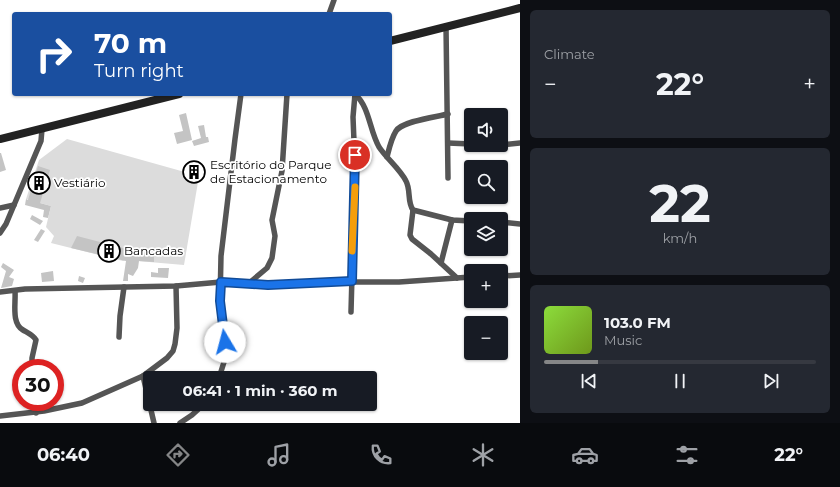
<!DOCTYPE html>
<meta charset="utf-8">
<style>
body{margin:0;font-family:Montserrat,sans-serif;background:#242831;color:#f1f3f6;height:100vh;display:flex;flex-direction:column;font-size:15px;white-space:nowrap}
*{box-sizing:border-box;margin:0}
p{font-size:13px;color:#9ea1a6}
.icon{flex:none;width:22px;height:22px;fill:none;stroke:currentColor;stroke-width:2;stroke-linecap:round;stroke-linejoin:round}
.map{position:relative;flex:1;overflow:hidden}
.details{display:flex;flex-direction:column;gap:10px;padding:10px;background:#0d0f14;width:320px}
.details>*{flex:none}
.hud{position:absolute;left:12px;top:12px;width:380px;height:84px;border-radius:4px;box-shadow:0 1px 3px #0004;background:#1a4fa0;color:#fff;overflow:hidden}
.controls{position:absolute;left:464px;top:108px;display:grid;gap:8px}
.controls a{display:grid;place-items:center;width:44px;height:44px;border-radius:4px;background:#171b24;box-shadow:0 1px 3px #0004;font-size:20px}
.speed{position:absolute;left:12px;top:359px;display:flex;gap:8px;font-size:20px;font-weight:700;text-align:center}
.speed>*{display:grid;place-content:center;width:52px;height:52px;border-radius:50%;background:#171b24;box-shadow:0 1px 3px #0004;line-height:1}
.speed .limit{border:6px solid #d22;background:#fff;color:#111}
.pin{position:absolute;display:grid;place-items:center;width:34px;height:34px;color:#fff;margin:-17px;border:2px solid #fff;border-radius:50%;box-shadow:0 1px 4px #0007}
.me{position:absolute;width:44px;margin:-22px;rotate:352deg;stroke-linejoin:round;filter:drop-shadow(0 0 3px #0008)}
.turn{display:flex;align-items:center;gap:14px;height:84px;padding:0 16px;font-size:18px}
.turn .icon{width:52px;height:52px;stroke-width:2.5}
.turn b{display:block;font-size:28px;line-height:34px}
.big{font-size:30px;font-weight:700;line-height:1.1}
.details .tile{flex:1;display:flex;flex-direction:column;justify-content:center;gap:6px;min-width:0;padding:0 14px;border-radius:6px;background:#242831}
.details .dial{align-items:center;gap:0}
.dial b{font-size:52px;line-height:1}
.song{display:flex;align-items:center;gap:12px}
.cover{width:48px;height:48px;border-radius:6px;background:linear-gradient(135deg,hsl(90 70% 55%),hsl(80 70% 35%))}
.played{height:4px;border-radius:2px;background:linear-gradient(90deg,#858687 20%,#363941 20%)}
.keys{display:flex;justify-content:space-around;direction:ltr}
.heat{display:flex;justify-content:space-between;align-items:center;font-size:22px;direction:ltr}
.trip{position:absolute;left:143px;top:371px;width:234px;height:40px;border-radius:4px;background:#171b24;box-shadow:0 1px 3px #0004;font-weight:700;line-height:40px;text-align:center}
.tabs{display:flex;height:64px;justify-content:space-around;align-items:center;background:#090b0e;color:#9ea1a6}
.tabs .icon{width:28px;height:28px}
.tabs .current{color:#858687}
.tabs b{font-size:18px;color:#f1f3f6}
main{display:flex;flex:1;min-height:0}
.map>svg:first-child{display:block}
.green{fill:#dcdcdc}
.building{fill:#c4c4c4}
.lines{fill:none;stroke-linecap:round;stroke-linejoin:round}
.street{stroke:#555;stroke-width:5.5}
.secondary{stroke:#222;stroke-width:8}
.route-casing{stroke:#114b97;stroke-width:10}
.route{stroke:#1a73e8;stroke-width:7}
.slow{stroke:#f59e0b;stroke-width:7}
.labels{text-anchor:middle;stroke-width:3.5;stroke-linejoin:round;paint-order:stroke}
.poi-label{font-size:12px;fill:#000;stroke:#fff;text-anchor:start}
</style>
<main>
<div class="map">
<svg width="520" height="423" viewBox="0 0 520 423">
<rect width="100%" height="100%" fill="#fff"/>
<polygon class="green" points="67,139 199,176 184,265 126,260 123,261 51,243 54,236 46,227 51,206 26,199 39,160"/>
<g class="building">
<polygon points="186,113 192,140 177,144 174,133 183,131 179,115"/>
<polygon points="204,125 206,137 208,137 209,142 194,146 192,141 201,138 198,126"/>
<polygon points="0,153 1,153 6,170 0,172"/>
<polygon points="38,166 50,170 40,203 51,206 48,218 43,217 44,210 25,205 26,199 28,200"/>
<polygon points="190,168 200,171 199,176 188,173"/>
<polygon points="32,215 43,221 40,225 30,219"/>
<polygon points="41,229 45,231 38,242 34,240"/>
<polygon points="77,236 154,256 154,262 139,261 138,268 133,276 128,274 128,281 123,281 126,261 71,248"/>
<polygon points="3,263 14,270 9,277 14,279 12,286 1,288 6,271 1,267"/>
<polygon points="158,268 169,268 168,278 151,277 151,272 158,273"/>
<polygon points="53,271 54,281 42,282 41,273"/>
<polygon points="79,276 85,278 83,283 78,281"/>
</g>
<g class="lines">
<g class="street">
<polyline points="329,14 334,0"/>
<polyline points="446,26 448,178"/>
<path d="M355,94c15,14 14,35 24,53 8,12 21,22 27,34 5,9 1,21 7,29l39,10 19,1"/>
<polyline points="448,143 471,144"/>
<polyline points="501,145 520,143"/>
<path d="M387,157c2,-8 4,-18 9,-26 6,-10 40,-14 52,-17"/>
<polyline points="0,208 14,205"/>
<polyline points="413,210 410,235 412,239 431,254 457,278"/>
<polyline points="501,222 520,224"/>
<polyline points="0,233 6,224 41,141 42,129"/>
<polyline points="441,263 452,220"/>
<polyline points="501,276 520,275"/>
<polyline points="248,284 267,268 272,258 275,236 272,220 282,171 287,94"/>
<path d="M15,291c1,12 -4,32 8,39 5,3 10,5 13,10l-4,18v10"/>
<polyline points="0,292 25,289 176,286 221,282 268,285 324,282 399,282 471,277"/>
<polyline points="351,312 355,166 353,117 355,94"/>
<polyline points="119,337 120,316 124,287"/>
<polyline points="143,376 154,423"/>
<polyline points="219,378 224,362 225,341 220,301 221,256 235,139 241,94"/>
<polyline points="36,413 36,402"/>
<polyline points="0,416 44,411 82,403 143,376 167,358 173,351 175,344 177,328 176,286"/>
<polyline points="180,423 192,415 204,404"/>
</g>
<g class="secondary">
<polyline points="390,41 520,8"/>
<polyline points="0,139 179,94"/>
</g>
</g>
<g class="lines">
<g class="route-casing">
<polyline id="route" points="225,342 220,301 221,282 268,285 352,281 355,155"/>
</g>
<use href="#route" class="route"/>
<polyline class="slow" points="352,251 355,187"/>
</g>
<defs>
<g id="building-ring" transform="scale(1.15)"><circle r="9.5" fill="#fff" stroke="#000" stroke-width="1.5"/><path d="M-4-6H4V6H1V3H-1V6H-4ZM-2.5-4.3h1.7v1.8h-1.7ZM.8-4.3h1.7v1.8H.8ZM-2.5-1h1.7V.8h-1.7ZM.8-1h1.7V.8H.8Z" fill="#000"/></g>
</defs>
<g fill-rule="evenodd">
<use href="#building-ring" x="194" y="172"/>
<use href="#building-ring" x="39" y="183"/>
<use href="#building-ring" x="109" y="251"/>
</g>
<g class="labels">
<g class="poi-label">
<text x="210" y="169">Escritório do Parque<tspan x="210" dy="14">de Estacionamento</tspan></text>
<text x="54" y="187">Vestiário</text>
<text x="124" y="255">Bancadas</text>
</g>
</g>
</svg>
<div class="controls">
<a><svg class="icon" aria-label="sound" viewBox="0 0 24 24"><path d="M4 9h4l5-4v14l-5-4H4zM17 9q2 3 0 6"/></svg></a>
<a><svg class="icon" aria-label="search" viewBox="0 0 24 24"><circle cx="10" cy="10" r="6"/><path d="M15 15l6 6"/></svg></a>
<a><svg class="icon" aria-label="layers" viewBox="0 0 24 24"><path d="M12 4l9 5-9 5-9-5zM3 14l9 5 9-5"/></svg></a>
<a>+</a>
<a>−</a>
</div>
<div class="speed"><div class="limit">30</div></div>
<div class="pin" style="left:355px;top:155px;background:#d93025"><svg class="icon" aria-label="arrive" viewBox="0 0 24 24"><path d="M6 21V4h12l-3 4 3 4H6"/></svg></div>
<svg class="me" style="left:225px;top:342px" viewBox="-20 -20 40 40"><circle r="19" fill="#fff"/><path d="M0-13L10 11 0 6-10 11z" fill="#1a73e8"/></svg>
<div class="trip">06:41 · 1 min · 360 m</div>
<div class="hud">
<div class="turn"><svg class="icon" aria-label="right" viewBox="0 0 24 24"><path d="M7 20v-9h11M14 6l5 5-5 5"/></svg><div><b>70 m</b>Turn right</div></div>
</div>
</div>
<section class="details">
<div class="tile"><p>Climate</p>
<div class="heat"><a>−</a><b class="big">22°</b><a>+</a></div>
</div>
<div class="tile dial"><b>22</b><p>km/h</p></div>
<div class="tile">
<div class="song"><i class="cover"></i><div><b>103.0 FM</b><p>Music</p></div></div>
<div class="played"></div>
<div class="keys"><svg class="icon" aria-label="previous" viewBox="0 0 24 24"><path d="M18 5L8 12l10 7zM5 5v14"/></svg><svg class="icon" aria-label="pause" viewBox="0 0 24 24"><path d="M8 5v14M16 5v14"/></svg><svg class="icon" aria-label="next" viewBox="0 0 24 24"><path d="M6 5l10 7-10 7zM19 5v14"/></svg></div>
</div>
</section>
</main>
<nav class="tabs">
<b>06:40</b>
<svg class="icon current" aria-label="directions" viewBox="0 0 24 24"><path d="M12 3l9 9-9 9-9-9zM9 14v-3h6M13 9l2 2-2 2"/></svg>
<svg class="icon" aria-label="music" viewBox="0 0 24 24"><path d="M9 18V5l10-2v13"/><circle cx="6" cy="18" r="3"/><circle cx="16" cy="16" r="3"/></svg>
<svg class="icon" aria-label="phone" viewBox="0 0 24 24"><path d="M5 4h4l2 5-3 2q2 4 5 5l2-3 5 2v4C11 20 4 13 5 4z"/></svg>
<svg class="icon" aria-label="climate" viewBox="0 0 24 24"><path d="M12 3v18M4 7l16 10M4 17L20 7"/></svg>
<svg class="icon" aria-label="car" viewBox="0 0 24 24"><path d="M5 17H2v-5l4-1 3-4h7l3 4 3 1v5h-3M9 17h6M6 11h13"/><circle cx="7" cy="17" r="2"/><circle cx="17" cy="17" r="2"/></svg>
<svg class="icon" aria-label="filters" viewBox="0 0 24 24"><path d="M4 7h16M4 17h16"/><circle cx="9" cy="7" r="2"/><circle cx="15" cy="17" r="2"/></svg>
<b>22°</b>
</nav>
